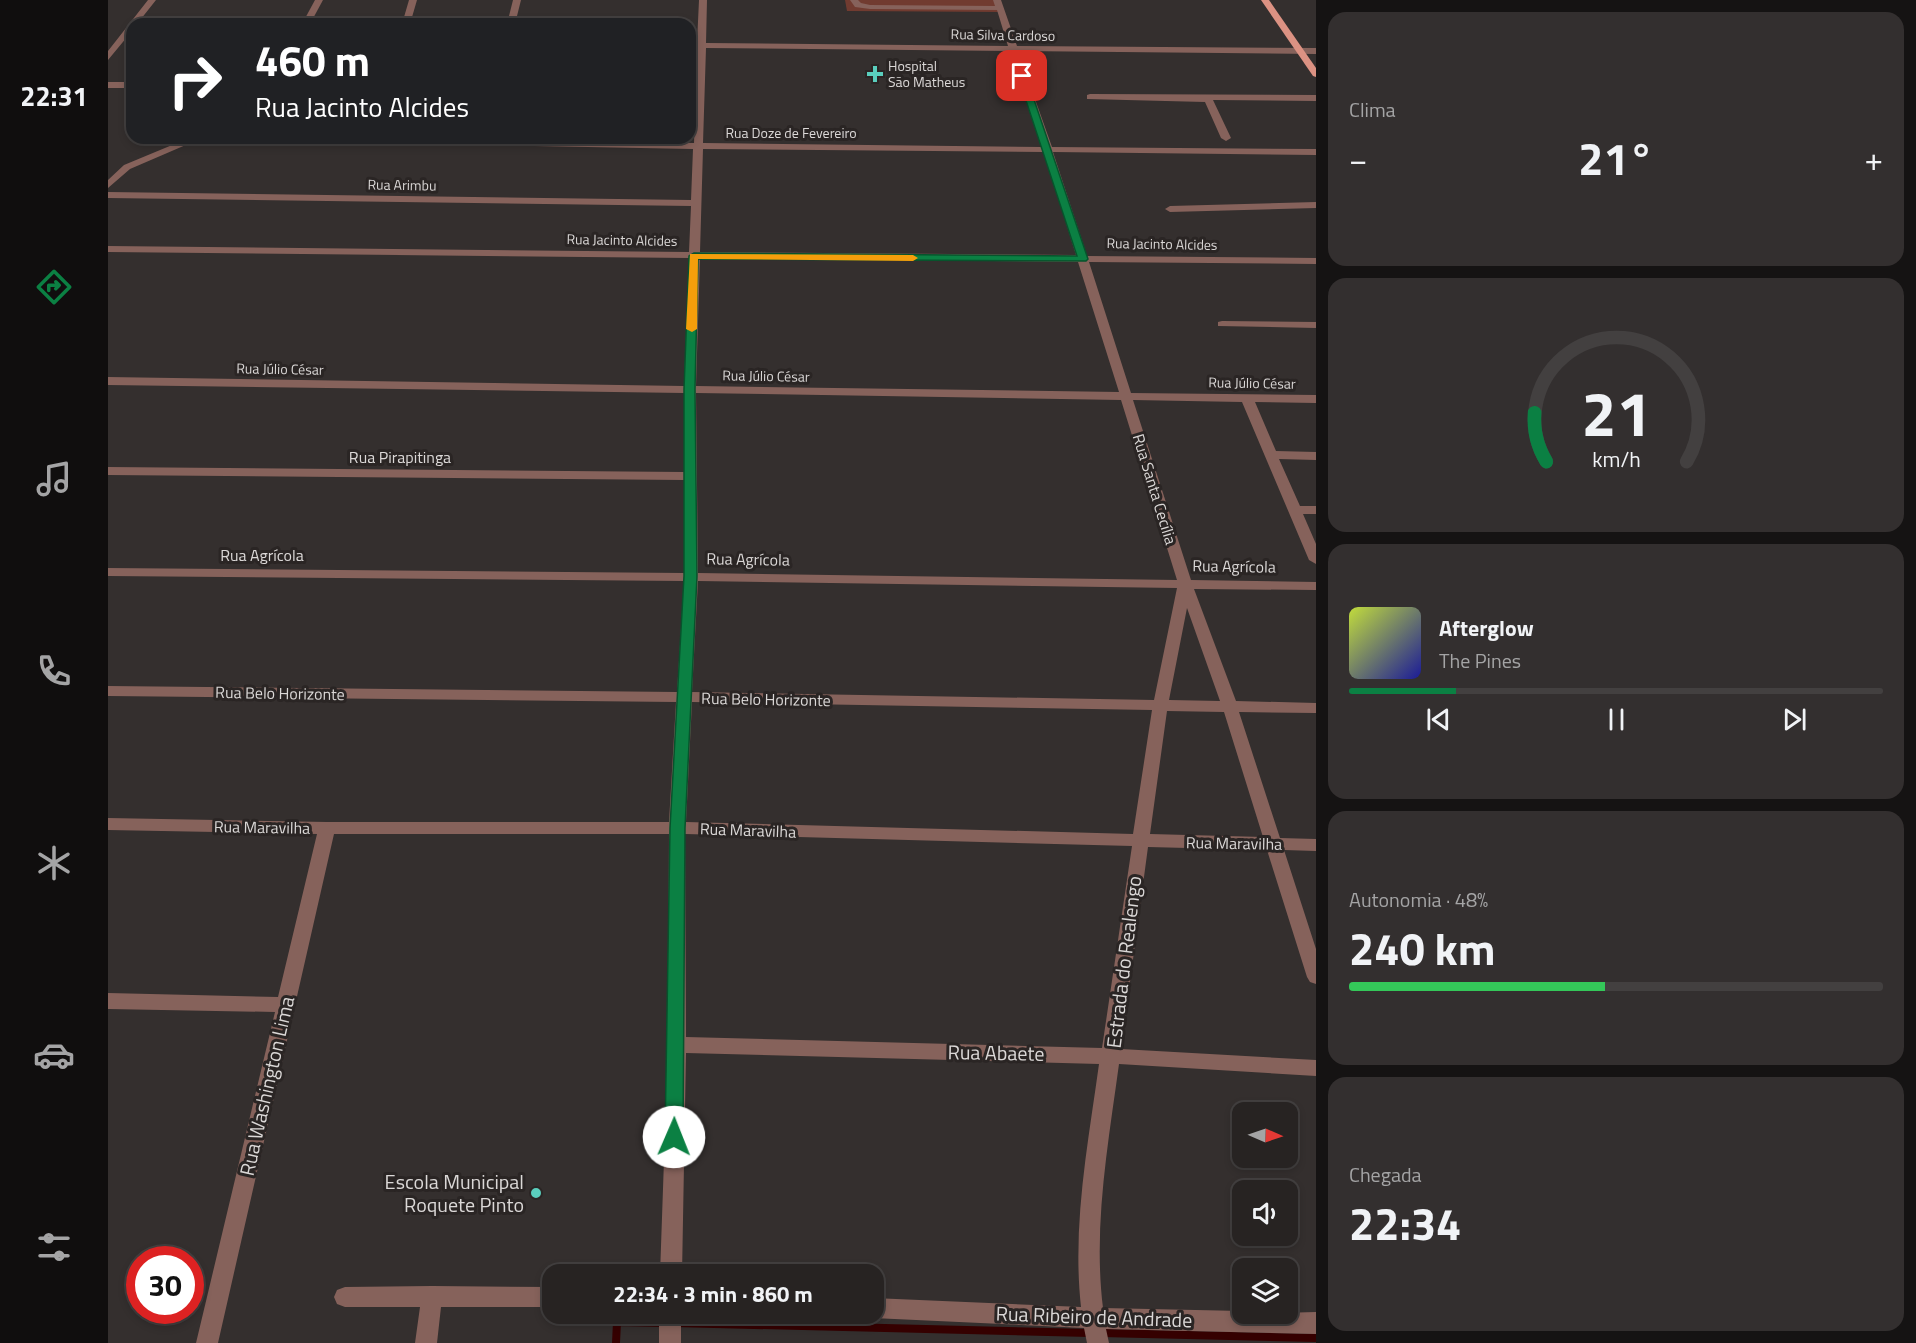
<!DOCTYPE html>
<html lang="pt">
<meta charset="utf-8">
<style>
body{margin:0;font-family:"Titillium Web",sans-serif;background:#332f2f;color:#f1f3f6;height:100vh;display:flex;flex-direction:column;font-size:22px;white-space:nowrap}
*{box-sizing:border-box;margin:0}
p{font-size:20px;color:#a4a4a5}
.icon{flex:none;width:33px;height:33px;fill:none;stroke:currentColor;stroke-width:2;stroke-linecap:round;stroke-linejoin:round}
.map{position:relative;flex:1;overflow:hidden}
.sheet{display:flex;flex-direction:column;gap:12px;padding:12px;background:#151313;width:600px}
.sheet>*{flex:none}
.guide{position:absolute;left:18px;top:18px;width:570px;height:126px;border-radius:18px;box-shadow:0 3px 9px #0003,0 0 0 2px #434040;background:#202124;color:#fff;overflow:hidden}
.needle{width:39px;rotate:92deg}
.tools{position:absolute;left:1124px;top:1102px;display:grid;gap:12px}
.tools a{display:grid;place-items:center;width:66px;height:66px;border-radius:12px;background:#272322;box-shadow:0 3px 9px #0003,0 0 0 2px #434040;font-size:30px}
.speed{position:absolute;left:18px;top:1246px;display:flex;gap:12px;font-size:30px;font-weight:700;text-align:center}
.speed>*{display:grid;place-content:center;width:78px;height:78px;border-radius:50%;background:#272322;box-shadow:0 3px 9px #0003,0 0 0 2px #434040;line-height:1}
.speed .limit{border:9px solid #d22;background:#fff;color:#111}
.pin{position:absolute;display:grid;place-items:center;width:51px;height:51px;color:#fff;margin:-26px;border-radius:12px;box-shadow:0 3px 9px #0006}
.me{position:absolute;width:66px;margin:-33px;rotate:1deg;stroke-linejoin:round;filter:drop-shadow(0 0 4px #0008)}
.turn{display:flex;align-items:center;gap:21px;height:126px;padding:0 30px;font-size:27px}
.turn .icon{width:78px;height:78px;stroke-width:2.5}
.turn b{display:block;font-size:42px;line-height:51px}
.big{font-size:45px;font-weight:700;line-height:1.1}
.sheet .card{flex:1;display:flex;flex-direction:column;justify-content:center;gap:9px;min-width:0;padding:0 21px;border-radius:18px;background:#332f2f}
.sheet .dial{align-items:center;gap:0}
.dial svg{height:156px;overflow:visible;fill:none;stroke:#434040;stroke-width:7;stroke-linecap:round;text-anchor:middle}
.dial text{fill:#f1f3f6;stroke:none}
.song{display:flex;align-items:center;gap:18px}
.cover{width:72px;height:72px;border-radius:9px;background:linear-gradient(135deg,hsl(70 70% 55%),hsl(240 70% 35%))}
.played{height:6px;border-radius:3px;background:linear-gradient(90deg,#0b8043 20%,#434040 20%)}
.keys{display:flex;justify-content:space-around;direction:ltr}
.heat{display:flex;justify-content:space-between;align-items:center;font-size:33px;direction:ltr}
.charge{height:9px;border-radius:4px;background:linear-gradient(90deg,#34c759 48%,#434040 0)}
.trip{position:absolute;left:434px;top:1264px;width:342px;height:60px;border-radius:18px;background:#272322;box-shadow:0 3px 9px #0003,0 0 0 2px #434040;font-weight:700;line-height:60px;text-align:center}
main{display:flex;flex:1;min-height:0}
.tab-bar{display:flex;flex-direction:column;width:108px;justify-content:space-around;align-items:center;background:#100e0e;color:#a4a4a5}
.tab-bar .icon{width:42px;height:42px}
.tab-bar .selected{color:#0b8043}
.tab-bar b{font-size:27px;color:#f1f3f6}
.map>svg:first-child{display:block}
.green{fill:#713b30}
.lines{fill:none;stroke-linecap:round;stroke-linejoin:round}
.stream{stroke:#350000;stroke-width:8}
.minor{fill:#86625b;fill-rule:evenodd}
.major{fill:#dc9283;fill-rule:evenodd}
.route{fill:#0b8043;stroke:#07532c;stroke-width:1.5}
.slow{fill:#f59e0b}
.poi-dot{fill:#5acebd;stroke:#2a2524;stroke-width:2}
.labels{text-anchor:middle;stroke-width:6;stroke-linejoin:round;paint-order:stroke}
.far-street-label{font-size:14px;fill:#dbd8d7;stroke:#2a2524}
.far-poi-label{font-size:14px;fill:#dbd8d7;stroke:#2a2524;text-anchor:start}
.street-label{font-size:16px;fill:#dbd8d7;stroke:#2a2524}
.near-street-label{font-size:20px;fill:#dbd8d7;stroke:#2a2524}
.near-poi-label{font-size:20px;fill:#dbd8d7;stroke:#2a2524;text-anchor:end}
</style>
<main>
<nav class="tab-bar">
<b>22:31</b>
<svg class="icon selected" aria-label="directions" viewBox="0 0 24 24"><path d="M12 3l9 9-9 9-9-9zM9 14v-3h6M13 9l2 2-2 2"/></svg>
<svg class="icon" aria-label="music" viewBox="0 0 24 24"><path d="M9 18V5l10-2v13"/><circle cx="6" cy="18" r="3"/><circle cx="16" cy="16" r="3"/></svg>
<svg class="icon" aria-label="phone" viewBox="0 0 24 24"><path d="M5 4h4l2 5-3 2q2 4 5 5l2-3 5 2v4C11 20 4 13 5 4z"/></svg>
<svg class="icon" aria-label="climate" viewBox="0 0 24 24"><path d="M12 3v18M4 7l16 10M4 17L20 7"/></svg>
<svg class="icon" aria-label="car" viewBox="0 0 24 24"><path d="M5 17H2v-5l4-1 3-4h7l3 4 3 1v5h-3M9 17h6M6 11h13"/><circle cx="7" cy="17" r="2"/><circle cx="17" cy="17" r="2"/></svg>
<svg class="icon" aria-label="filters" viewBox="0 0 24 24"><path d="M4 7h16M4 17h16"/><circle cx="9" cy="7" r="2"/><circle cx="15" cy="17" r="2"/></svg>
</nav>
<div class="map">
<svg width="1208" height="1343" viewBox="0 0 1208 1343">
<rect width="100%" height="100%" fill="#342f2e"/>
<polygon class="green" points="737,0 888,0 893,12 739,11"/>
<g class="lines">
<g class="stream">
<polyline points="567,1323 982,1333"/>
<polyline points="993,1333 1208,1338"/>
<polyline points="508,1343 509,1322 557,1323"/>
</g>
<g class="minor">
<polygon points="40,0 48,0 29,24 24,24 24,31 0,60 0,51"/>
<polygon points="207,0 215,0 202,24 194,24"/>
<polygon points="301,0 309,0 302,24 294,24"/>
<polygon points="405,0 413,0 407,24 399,24"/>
<path d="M591,0h8l-1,43 302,3 -11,-36 -127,-1 -15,-2 -5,-7h8l3,3 9,2 125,1 -2,-6h8l16,46 299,2v6l-298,-3 34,96 264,2v6l-263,-3 34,104 229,2v6l-227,-2 42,131 185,2v8l-61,-1 21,49 40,1v8l-37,-1 21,47h16v8h-13l13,30v20l-7,-4 -67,-158 -109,-2 58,180 125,2v8l-122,-1 42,112 80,2v10l-77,-1 41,126 36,1v12l-32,-1 32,99v35l-6,-2 -3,-5 -40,-127 -119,-3 -27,202 195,11v16l-197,-12c-11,81 -26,163 -16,244l139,3v3l74,-2v22l-210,-5 3,14h-22l-3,-15 -211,-10 -8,-3 8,-1v-16l208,9c-9,-81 7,-163 18,-243l-413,-11 -4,222h-22l8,-230 1,-211h-335l-116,509h-22l79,-331 -167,-3v-16l170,4 39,-163 -209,-4v-12l219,4h342l7,-120 -568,-6v-10l569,6 7,-111 -576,-5v-8l576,5v-93l-576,-5v-8l576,5v-79l-576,-8v-8l576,9 5,-128 -581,-6v-6l581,6 2,-46 -583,-8v-6l583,8 2,-51 -428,-8 -5,-3h156l278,5 3,-95 -7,-1v-4h7zM598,48l304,3 32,96 -339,-4zM595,149l341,3 32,103 -376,-3zM592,258l378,4 41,130 -423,-6zM588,393l425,7 56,180 -479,-7zM590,581l479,7 -23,112 -462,-8zM1079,608l33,93 -51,-1zM584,702l460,8 -19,124 -447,-12zM1059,711l57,1 39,125 -113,-3zM577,834l447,12 -30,202 -416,-11z"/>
<rect x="0" y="82" width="24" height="6"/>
<polygon points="982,94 1208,95 1208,101 1105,100 1123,138 1118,141 1113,138 1097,102 979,99 979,95"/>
<polygon points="81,138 94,138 22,169 0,188 0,180 16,165"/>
<polygon points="1208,202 1208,208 1062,212 1057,209 1062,206"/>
<polygon points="1114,321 1208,322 1208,328 1110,326 1110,322"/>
<polygon points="324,1286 444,1287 444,1307 333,1307 329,1343 307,1343 312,1307 237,1307 229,1304 226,1297 229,1290 237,1287"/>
<rect x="551" y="1314" width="22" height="29"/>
</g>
<polygon class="major" points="1153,0 1161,0 1208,68 1208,77 1205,76"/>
</g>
<polygon class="route" points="914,74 918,76 980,259 978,261 590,259 587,389 589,576 577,828 575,1137 573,1143 566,1145 560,1143 557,1137 562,828 576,576 576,389 581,256 586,253 969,256 910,76"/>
<polygon class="slow" points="582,254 805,255 810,258 805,261 590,259 589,329 584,332 578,329"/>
<g class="poi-dot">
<path d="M764 65h6v6h6v6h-6v6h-6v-6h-6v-6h6z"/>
<circle cx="428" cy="1193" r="6"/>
</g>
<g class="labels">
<g class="far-street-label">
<text transform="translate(895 35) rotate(1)" y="5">Rua Silva Cardoso</text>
<text x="683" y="138">Rua Doze de Fevereiro</text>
<text transform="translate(294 185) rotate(1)" y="5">Rua Arimbu</text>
<text transform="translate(514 240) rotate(1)" y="5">Rua Jacinto Alcides</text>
<text transform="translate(1054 244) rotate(1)" y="5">Rua Jacinto Alcides</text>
<text transform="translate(172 369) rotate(1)" y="5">Rua Júlio César</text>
<text transform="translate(658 376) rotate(1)" y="5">Rua Júlio César</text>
<text transform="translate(1144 383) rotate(1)" y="5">Rua Júlio César</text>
</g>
<g class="far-poi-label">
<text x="780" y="71">Hospital<tspan x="780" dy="16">São Matheus</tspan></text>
</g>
<g class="street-label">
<text x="292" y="463">Rua Pirapitinga</text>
<text transform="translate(1047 489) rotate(73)" y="6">Rua Santa Cecília</text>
<text x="154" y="561">Rua Agrícola</text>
<text transform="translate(640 559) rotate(1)" y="6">Rua Agrícola</text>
<text transform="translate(1126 566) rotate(1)" y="6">Rua Agrícola</text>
<text transform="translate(172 693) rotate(1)" y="6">Rua Belo Horizonte</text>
<text transform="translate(658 699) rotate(1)" y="6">Rua Belo Horizonte</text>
<text transform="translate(154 827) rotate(1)" y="6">Rua Maravilha</text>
<text transform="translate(640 830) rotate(2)" y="6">Rua Maravilha</text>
<text transform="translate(1126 843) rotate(1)" y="6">Rua Maravilha</text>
</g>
<g class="near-street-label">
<text transform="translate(1016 962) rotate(-83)" y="7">Estrada do Realengo</text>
<text transform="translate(888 1053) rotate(1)" y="7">Rua Abaete</text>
<text transform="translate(159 1086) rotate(-77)" y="7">Rua Washington Lima</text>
<text transform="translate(986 1317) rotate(2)" y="7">Rua Ribeiro de Andrade</text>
</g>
<g class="near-poi-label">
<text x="416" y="1189">Escola Municipal<tspan x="416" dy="23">Roquete Pinto</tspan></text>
</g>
</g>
</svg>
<div class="tools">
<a><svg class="needle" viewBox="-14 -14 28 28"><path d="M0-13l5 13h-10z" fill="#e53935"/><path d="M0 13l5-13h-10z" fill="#a4a4a5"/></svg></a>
<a><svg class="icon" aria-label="sound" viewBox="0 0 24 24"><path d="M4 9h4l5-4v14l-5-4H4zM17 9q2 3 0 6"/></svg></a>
<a><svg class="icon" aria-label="layers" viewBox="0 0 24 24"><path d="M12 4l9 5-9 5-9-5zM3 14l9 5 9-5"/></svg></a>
</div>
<div class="speed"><div class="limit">30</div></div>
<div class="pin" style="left:914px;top:76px;background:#d93025"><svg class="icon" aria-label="arrive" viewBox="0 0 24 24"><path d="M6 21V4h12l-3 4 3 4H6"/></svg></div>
<svg class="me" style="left:566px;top:1137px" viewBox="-20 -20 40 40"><circle r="19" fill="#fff"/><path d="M0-13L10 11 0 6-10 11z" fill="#0b8043"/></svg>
<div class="trip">22:34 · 3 min · 860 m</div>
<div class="guide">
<div class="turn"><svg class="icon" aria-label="right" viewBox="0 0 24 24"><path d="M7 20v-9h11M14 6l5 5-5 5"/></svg><div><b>460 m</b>Rua Jacinto Alcides</div></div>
</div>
</div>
<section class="sheet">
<div class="card"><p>Clima</p>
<div class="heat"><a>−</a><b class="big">21°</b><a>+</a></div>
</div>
<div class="card dial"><svg viewBox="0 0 100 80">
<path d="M14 69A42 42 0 1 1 86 69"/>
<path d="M14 69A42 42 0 0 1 8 44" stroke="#0b8043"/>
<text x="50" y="56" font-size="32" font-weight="700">21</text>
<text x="50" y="72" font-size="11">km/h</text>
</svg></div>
<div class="card">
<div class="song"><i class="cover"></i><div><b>Afterglow</b><p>The Pines</p></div></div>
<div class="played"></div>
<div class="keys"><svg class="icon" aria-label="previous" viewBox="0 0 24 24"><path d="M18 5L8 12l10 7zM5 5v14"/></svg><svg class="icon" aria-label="pause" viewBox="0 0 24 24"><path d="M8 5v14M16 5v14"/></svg><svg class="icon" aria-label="next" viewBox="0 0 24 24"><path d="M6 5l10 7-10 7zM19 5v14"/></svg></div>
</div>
<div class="card"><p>Autonomia · 48%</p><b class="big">240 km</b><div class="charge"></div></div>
<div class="card"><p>Chegada</p><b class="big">22:34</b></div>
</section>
</main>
